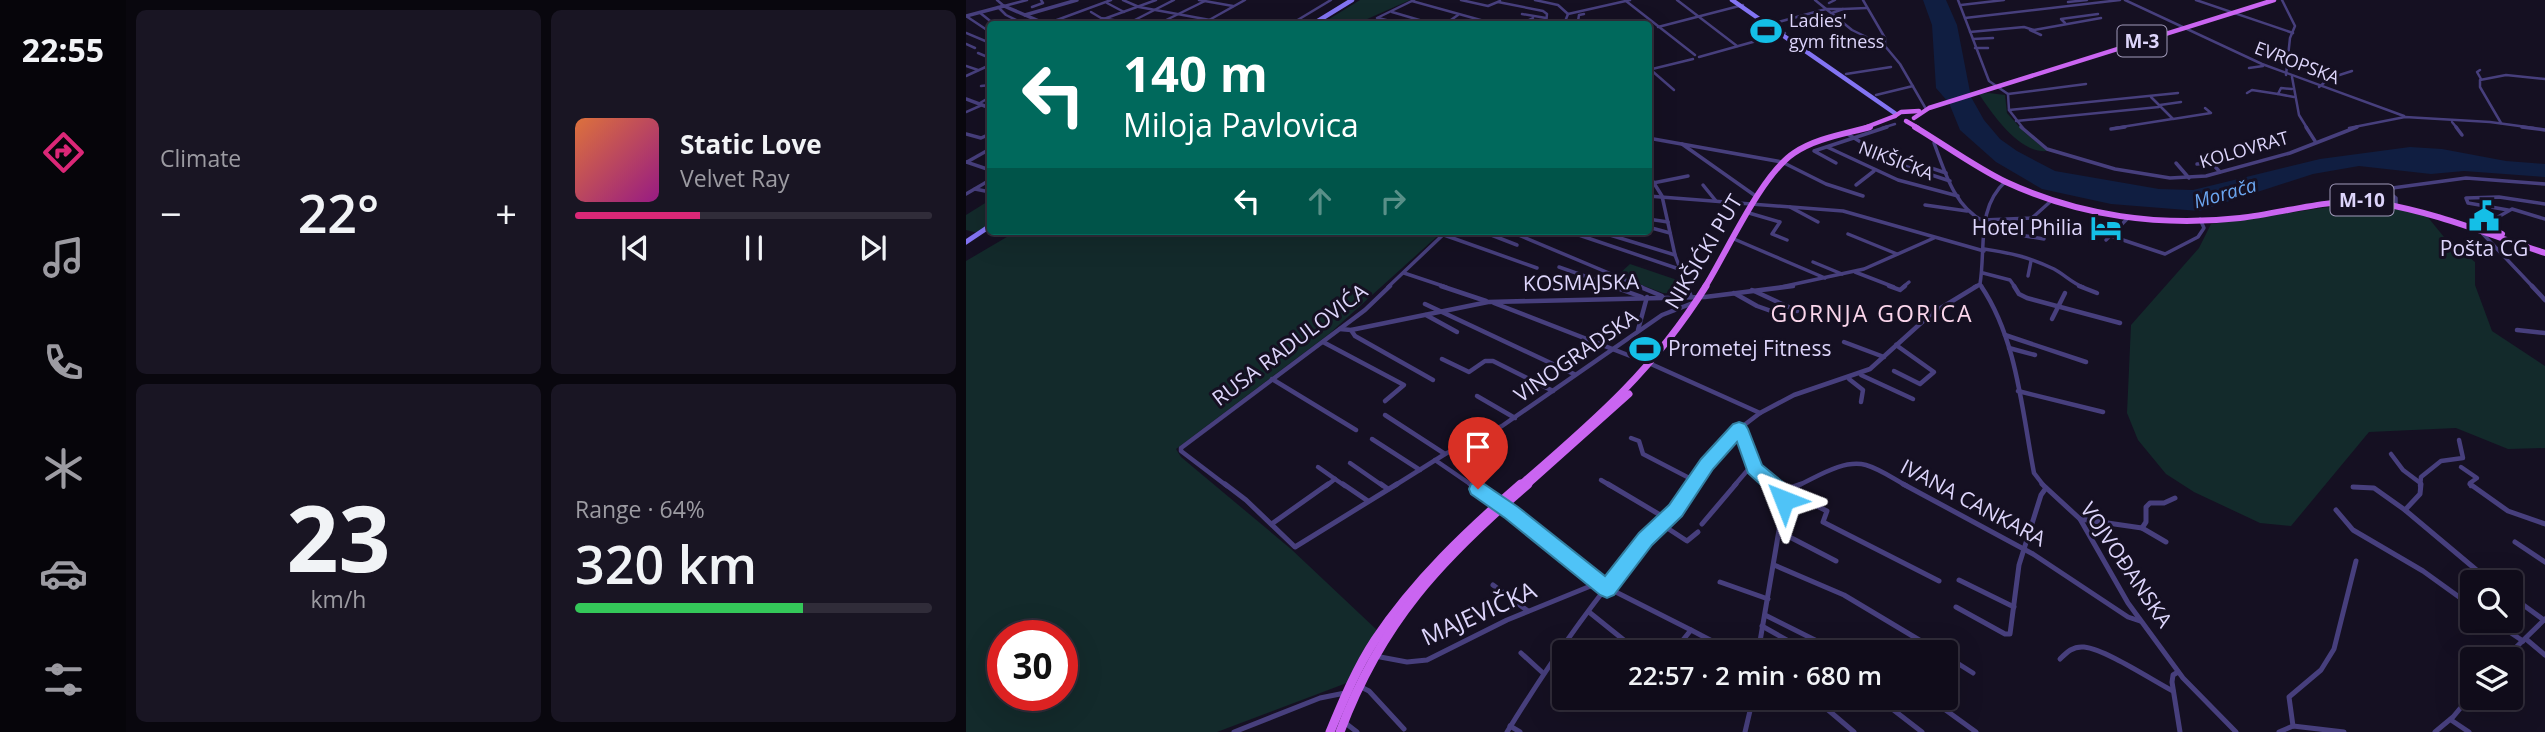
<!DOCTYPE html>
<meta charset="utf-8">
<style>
body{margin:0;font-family:"Open Sans",sans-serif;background:#191523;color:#f1f3f6;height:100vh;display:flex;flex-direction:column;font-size:26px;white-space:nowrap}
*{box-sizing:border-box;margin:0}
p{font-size:23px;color:#9c9ba2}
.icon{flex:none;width:38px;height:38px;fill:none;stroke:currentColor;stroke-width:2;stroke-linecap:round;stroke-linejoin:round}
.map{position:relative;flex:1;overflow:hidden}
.panel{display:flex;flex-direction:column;gap:10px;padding:10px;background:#09070e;width:840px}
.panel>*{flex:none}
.top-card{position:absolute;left:21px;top:21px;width:665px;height:214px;border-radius:7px;box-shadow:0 7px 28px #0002,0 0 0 2px #302c39;background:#00695c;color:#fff;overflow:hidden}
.tools{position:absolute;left:1494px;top:570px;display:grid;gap:14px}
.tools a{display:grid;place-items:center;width:63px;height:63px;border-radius:7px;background:#100c1a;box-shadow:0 7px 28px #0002,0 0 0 2px #302c39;font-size:35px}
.speed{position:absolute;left:21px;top:620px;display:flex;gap:14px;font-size:35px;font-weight:700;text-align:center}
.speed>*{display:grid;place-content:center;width:91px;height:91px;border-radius:50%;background:#100c1a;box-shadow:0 7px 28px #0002,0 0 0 2px #302c39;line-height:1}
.speed .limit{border:10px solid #d22;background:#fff;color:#111}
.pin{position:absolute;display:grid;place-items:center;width:60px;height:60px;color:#fff;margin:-72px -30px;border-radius:50% 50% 50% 0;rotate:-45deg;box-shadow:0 0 7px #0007}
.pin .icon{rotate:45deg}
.me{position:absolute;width:77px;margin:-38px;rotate:315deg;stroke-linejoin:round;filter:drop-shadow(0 0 5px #0008)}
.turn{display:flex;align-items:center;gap:24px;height:147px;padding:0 21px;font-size:32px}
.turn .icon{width:91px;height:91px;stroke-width:2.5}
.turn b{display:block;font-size:49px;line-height:60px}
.lanes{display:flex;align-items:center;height:66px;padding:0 21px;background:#0003;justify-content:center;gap:35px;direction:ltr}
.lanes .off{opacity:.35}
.big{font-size:52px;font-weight:600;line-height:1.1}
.panel .card{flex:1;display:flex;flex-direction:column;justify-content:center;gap:10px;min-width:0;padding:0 24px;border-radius:10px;background:#191523}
.panel .dial{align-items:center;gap:0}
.dial b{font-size:91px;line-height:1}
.song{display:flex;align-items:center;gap:21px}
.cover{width:84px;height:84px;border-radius:10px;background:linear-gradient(135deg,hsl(20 70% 55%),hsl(310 70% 35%))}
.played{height:7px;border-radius:4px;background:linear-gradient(90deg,#db2777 35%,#302c39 35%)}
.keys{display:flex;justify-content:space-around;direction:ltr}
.heat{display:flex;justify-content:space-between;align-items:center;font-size:38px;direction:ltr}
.charge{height:10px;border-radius:5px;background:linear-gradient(90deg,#34c759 64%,#302c39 0)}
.panel .tiles{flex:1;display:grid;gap:10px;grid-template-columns:repeat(2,1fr)}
.trip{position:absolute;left:586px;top:640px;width:406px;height:70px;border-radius:7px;background:#100c1a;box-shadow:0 7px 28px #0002,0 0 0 2px #302c39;font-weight:600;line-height:70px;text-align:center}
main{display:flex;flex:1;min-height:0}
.dock{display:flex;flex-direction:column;width:126px;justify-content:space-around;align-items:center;background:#06050a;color:#9c9ba2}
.dock .icon{width:49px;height:49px}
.dock .on{color:#db2777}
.dock b{font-size:32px;color:#f1f3f6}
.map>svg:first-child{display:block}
.green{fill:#132a2b;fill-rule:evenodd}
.water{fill:#101e41}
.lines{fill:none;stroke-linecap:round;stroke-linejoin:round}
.minor-far3{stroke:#473f7d;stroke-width:2.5}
.minor-far2{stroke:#473f7d;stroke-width:3.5}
.minor-far1{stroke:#473f7d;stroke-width:4.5}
.minor{stroke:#473f7d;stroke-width:5}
.tertiary{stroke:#473f7d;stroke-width:3.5}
.secondary-far1{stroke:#8374f3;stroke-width:4.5}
.secondary{stroke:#8374f3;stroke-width:5}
.primary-far3{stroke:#ca65f1;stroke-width:4.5}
.primary-far2{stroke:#ca65f1;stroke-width:6}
.primary-far1{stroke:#ca65f1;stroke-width:7}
.primary{stroke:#ca65f1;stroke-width:9}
.route{fill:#4fc3f7;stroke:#337fa1;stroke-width:2}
.labels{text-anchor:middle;stroke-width:6;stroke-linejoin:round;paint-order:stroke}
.far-poi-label{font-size:18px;fill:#ddd5fb;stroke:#151022;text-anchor:start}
.far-street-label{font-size:18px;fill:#ddd5fb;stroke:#151022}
.shield{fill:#151022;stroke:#a19aba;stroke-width:2}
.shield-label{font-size:19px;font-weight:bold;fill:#ddd5fb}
.far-water-label{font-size:19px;font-style:italic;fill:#6ca7f2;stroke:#151022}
.poi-label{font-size:21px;fill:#ddd5fb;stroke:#151022;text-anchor:end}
.street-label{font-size:21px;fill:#ddd5fb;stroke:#151022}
.neighbourhood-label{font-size:23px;letter-spacing:2px;fill:#fbd6eb;stroke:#151022}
.near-street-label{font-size:24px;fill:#ddd5fb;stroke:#151022}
</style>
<main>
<nav class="dock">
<b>22:55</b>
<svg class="icon on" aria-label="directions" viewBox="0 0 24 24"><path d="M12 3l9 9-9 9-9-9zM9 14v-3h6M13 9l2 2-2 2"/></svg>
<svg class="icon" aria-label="music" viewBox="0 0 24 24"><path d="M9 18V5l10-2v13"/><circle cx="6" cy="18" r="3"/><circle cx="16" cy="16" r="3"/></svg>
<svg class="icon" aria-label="phone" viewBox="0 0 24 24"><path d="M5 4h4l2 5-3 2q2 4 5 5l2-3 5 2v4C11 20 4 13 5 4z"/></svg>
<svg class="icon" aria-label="climate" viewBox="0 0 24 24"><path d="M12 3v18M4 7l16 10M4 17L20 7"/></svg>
<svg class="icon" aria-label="car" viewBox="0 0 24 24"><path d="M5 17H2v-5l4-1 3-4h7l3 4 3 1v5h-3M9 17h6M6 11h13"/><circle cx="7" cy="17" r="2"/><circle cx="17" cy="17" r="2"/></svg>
<svg class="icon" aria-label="filters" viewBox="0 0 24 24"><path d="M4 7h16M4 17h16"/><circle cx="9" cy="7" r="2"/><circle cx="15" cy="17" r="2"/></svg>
</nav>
<section class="panel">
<div class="tiles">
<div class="card"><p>Climate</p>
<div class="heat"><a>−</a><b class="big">22°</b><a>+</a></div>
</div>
<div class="card">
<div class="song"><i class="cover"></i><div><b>Static Love</b><p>Velvet Ray</p></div></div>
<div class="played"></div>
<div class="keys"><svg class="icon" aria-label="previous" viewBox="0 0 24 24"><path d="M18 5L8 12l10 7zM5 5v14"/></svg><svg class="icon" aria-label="pause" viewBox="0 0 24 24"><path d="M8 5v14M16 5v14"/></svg><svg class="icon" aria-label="next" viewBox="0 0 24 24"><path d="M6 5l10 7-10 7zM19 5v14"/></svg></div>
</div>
<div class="card dial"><b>23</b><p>km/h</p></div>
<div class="card"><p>Range · 64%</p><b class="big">320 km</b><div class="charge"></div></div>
</div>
</section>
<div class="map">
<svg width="1579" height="732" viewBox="0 0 1579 732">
<rect width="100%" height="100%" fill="#151022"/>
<g class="green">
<polygon points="394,0 444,0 390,24 355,24"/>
<path d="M1023,93l16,2 2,18 17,19 23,19c-27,3 -54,-36 -68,-57z"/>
<polygon points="24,200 24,225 12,233 0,230 0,215"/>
<polygon points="1370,206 1425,208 1460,215 1478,237 1509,262 1509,285 1526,331 1579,366 1579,448 1542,449 1490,428 1403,432 1325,526 1294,523 1228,492 1200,474 1172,440 1161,413 1165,325 1233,248 1245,224"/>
<path d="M51,231h426l-114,103 -153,115 5,8 110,92 87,82 -26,50 -135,51h-251v-471zM37,635h59v60h-59z"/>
<polygon points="664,264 717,282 720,291 718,294 697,293 651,276"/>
</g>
<polygon class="water" points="957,0 980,0 991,25 1005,97 1018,120 1034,139 1051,151 1089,171 1193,189 1227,190 1354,159 1444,147 1476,149 1540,161 1579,164 1579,177 1498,171 1465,174 1393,166 1347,174 1233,211 1145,204 1076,189 1030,162 994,130 983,103 970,88 966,25"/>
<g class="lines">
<g class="minor-far3">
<polyline points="31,0 38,6 61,0"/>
<polyline points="157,0 173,7 266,24"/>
<polyline points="233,0 267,6"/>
<polyline points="495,0 522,6 534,1"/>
<polyline points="569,0 592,5 602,14"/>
<polyline points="711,0 771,46"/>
<polyline points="849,0 886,30 919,46 934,64 960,109"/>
<polyline points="897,0 919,38 919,46"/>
<polyline points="992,0 1023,81 1042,94 1043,110 1057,128"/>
<polyline points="1159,0 1296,64 1438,116"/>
<polyline points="1230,0 1327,33"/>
<polyline points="1316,0 1329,26 1324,38 1320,75"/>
<polyline points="446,1 529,24"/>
<polyline points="660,1 729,55"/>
<polyline points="532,2 577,11 581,14 580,24"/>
<polyline points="1102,2 1121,0"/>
<polyline points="141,3 158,12"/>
<polyline points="863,3 869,0"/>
<polyline points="995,5 1038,0"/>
<polyline points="32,7 40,15 58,24"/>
<polyline points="66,7 77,3 75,0"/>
<polyline points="13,12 28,24"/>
<polyline points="125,12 135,18 171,24"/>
<polyline points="426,12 467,24"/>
<polyline points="866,13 877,9 901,8"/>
<polyline points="556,14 580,18"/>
<polyline points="602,14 664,0"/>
<polyline points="618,14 613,15 612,21 638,24"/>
<polyline points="0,16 24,32"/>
<polyline points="411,18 448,0"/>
<polyline points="412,18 436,24"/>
<polyline points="999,18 1154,0"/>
<polyline points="1099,23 1095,19 1132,14"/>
<polyline points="80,24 145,0"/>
<polyline points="124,24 190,0"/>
<polyline points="161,24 208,0"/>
<polyline points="192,24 239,1"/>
<polyline points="236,24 279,0"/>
<polyline points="325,24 365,0"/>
<polyline points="479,24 492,15"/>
<polyline points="555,24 567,18"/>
<polyline points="598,24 602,14"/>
<polyline points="805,24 860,9 877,9"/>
<polyline points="692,27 777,5"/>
<polyline points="1064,30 1075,35"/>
<polyline points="1004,32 1058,27 1068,30 1135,18"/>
<polyline points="0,33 24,43"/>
<polyline points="1007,39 1027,38"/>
<polyline points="0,44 9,48"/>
<polyline points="1009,48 1022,48"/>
<polyline points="12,53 24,58"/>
<polyline points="733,57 819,33"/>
<polyline points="0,66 12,70"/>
<polyline points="1283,68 1297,66"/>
<polyline points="682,70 727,59"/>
<polyline points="685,70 708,90"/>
<polyline points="1514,70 1511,72 1515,79"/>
<polyline points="880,74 925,67"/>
<polyline points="0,76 24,65"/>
<polyline points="1326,77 1333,115 1341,128"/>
<polyline points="15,86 24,85"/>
<polyline points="1353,87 1364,78 1386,71"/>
<polyline points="1281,93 1286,90 1312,94 1315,88 1326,89"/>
<polyline points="1042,94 1120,84"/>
<polyline points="1312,94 1328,97"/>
<polyline points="910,95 947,86"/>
<polyline points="1185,97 1207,119 1245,113 1239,108"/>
<polyline points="14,103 24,97"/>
<polyline points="1194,105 1215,102"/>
<polyline points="1043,110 1212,93"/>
<polyline points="0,112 16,105"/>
<polyline points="1050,121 1193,107"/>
<polyline points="1486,122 1491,128"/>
<polyline points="1535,123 1514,87 1514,80 1540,75 1579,79"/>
<polyline points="916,128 929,124"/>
<polyline points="1149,128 1206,119"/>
<polyline points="1383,128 1439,117 1524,122 1568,128"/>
</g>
<g class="minor-far2">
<polyline points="1055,127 1081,149 1149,169 1204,178 1240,176 1324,153 1391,127"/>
<polyline points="1340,127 1349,141"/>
<polyline points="1490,127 1496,135"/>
<polyline points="1556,127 1579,130"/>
<polyline points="1145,129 1159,127"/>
<polyline points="880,133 924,160"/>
<polyline points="0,134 15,138 24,134"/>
<polyline points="682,138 816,162 860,184 897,196"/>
<path d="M971,140l-3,3c11,29 20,63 49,78"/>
<polyline points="716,144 791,197"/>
<polyline points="861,147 932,180 992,196"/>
<polyline points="682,159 686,180 696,196 709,255 721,287"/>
<polyline points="1242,159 1254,172"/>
<polyline points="944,161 980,173"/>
<polyline points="0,162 24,170"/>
<polyline points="1,162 24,149"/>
<polyline points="870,163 848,151 921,127"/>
<polyline points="929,163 984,181"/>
<polyline points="1210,163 1223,178"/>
<polyline points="1231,164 1244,163"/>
<polyline points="682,184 722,176"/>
<polyline points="737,185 750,201"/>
<polyline points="890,185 908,171"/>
<polyline points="9,189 24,192"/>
<polyline points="0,194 24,180"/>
<polyline points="682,196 877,211 1018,251"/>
<polyline points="1430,204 1430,198 1419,189 1500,178 1579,184"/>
<polyline points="959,205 1001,211"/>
<polyline points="824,207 852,222"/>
<polyline points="1542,210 1502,203 1500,198 1533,197 1579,204"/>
<polyline points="783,213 814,222 806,234 821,240"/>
<polyline points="1068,218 1097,226"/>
<polyline points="682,219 702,222"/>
<polyline points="1017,220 1066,218 1085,201"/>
<polyline points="1518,225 1546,209 1579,219"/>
<polyline points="682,227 704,233"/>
<polyline points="1017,229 1078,239"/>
<polyline points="515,231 551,245"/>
<polyline points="543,231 676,287"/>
<polyline points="601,231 716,270"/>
<polyline points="631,231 709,255"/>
<polyline points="1516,233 1567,287"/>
<polyline points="882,234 931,254"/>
<polyline points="478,235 571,268"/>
<polyline points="1145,236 1199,254 1232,237 1238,228 1234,219"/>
<polyline points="768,239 859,278"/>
<polyline points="1140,240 1162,218"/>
<path d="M1018,249c27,4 45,8 70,20 11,6 18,14 29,18"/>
<polyline points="847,262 876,274"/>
<polyline points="593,267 650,287"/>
<polyline points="889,272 928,287"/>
<polyline points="438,273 480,287"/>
<polyline points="1017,273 1044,280 1049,287"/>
<polyline points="1062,276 1065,261"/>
<polyline points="1014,284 1016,287"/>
<polyline points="422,287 481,231"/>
<polyline points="815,287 898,269 968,238"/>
<polyline points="937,287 943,282"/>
<path d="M1008,287l6,-3c6,-37 -4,-76 26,-103"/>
</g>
<g class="minor-far1">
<polyline points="475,286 520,301"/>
<polyline points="645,286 676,297"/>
<polyline points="672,286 696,296"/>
<polyline points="721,286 725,297"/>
<polyline points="923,286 934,290 939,286"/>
<path d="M1015,286c36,53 41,125 53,187l10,13"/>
<polyline points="1048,286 1053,294 1061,298 1154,323"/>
<polyline points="1113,286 1131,293"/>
<polyline points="1566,286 1579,300"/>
<polyline points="786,290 831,311"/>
<polyline points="768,293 791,306 819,316"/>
<polyline points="528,303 685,364 794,413"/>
<polyline points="459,304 608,374"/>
<polyline points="460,315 491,332"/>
<polyline points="1086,319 1099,293"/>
<polyline points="374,329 385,330 522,302 739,297 827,286"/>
<polyline points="385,330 389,336 467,380"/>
<polyline points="672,330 681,297"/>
<polyline points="1551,330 1579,333"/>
<polyline points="1039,335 1120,362"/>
<polyline points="357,342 438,385 419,401"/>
<polyline points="878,342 918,357"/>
<polyline points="1043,348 1069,355"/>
<polyline points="476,359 503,372 519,361 527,361 587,391"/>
<polyline points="928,371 954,384 968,372 930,345"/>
<polyline points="895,375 947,399"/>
<polyline points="306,379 390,430"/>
<polyline points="883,379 897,390 895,402"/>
<polyline points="1052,391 1137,412"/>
<polyline points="511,396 549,418"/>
<polyline points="419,415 479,454"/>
<polyline points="773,429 787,467 806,486"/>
<polyline points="665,438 673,441 677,454 729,481"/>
<polyline points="406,439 454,470"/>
<polyline points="1425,454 1437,470 1453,482"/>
<polyline points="469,460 507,486"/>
<polyline points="384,463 417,486"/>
<polyline points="352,467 379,486"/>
<polyline points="1495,467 1511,478 1504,483 1505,486"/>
<polyline points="635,480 645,486"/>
<polyline points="261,486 215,451 215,448 399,310 424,286"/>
<polyline points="360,486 369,479"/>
<polyline points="428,486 479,454 536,426 696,315 727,303"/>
<polyline points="726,486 741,464 773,429 794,413 828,395 904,369 965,314 1011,286"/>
<polyline points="768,486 786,465"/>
<path d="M831,486c20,-9 46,-27 69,-21 14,4 28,14 41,21"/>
<polyline points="1454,486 1455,477 1475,461 1497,458 1493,440"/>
</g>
<g class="minor">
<polyline points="259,484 280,500 329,547 431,484"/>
<polyline points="377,484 402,501"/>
<polyline points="415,484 422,489"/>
<polyline points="504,484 546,512 632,583 725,630 708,651"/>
<polyline points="642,484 701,519"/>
<polyline points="937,484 1067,554 1162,617 1174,621"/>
<polyline points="1076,484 1114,519 1162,603 1217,678 1270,732"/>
<polyline points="1455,484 1454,494 1439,510 1526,583"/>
<polyline points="1504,484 1542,511 1579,524"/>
<polyline points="1387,487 1408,488 1439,510"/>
<polyline points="814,491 835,484"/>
<polyline points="820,491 861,511 857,522 973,581"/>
<polyline points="1370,510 1387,530 1457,571 1507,607"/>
<polyline points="1114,519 1176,528 1180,522 1180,507 1184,503 1198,503 1209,498"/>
<polyline points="307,523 362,484"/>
<polyline points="695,524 721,541 732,532"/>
<polyline points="736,524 770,484"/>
<polyline points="1176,528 1200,542"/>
<polyline points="814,532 870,561"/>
<polyline points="1549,542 1579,562"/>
<polyline points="808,565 878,595 975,653"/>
<polyline points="993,580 1048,607"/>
<polyline points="754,582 802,599"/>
<polyline points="527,585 562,611"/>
<polyline points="1545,596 1578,620"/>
<polyline points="990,607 1039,634 1044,634 1053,565 1075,495 1080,488"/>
<polyline points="623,612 674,653"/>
<polyline points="799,615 853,642"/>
<polyline points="1527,621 1557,641"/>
<polyline points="796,626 844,653"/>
<polyline points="725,630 769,653"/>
<polyline points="1560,639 1579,655"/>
<polyline points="555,653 577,673"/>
<polyline points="792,653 818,501 804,484"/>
<polyline points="409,656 441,662 461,660 541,620 632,583"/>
<polyline points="980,656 1007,673"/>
<path d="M1094,659c7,-7 13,-13 24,-12 21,2 68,33 89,44"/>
<polyline points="1537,660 1579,619"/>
<polyline points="1212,672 1207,675 1206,682 1214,732"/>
<polyline points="393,686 403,691 438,729"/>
<polyline points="766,698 784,710"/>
<polyline points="848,698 888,732"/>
<polyline points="912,698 956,732"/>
<polyline points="963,698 1010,732"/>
<polyline points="1485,720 1503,732"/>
<polyline points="378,722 391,732"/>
<polyline points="544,726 554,732"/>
<polyline points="1327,726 1323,697 1355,670 1368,649 1390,561"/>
<polyline points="268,732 354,698 379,693"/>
<path d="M541,732c38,-62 80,-123 127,-179 21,-24 41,-43 59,-69"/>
<polyline points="779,732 787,698"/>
<polyline points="1313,732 1327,726 1378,732"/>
<polyline points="1469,732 1487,717 1507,693"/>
</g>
<g class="tertiary">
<polyline points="59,15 111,0"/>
<polyline points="0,16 38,6 80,24"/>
<polyline points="0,99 24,108"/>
</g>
<g class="secondary-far1">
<polyline points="766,0 930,114"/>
<polyline points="347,24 386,0"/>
</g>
<polyline class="secondary" points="0,242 24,226"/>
<g class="primary-far3">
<polyline points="929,116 935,112 953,111"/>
<polyline points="948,118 963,108 1308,0"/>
<polyline points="940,121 952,128"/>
<polyline points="898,128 929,116"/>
</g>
<g class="primary-far2">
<path d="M949,127c30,18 60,40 91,55 73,34 154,45 234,36 45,-5 91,-21 137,-15 59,9 112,32 168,50"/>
<polyline points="1505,223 1524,227 1536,234"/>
<path d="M739,287c22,-35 56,-112 89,-134 22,-15 51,-19 76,-26"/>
</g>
<g class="primary-far1">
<path d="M553,486c75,-65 134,-115 187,-200"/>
<polyline points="560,486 663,394"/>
</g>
<g class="primary">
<path d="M364,732c13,-31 26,-63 45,-92 40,-60 92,-109 146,-156"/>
<path d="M374,732c41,-110 101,-173 188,-248"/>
</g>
</g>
<polygon class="route" points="773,422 779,424 782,429 796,465 819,484 827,500 825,506 818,508 812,506 806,495 782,473 771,442 747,469 716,516 686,545 648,595 641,598 634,595 539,518 505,494 503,489 505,484 512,482 518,484 552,507 639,576 673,533 703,505 735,459 767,424"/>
<defs>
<g id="stadium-bare" transform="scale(2.415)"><path d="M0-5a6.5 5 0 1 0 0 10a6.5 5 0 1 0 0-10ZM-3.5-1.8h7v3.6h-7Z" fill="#14bfe7" stroke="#151022" stroke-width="2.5" paint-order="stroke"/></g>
<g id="civic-bare" transform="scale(2.415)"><path d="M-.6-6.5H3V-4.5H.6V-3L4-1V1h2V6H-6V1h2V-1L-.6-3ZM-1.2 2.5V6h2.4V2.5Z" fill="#14bfe7" stroke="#151022" stroke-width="2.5" paint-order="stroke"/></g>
<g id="hotel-bare" transform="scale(2.415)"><path d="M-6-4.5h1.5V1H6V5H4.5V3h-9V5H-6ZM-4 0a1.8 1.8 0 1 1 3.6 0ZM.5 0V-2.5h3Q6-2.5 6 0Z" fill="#14bfe7" stroke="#151022" stroke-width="2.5" paint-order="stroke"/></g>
</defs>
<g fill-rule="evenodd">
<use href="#stadium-bare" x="800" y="31"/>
<use href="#civic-bare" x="1518" y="216"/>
<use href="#hotel-bare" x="1140" y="228"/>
<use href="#stadium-bare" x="679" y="349"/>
</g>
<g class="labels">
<g class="far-poi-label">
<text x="823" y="27">Ladies'<tspan x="823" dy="21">gym fitness</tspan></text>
</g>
<g class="far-street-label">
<text transform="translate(1331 63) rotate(21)" y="6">EVROPSKA</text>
<text transform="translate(1278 150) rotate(-16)" y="6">KOLOVRAT</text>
<text transform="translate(930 161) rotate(21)" y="6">NIKŠIĆKA</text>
</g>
<g class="shield">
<rect x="1151.5" y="25.5" width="49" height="31" rx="5"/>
<rect x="1364.5" y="184.5" width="63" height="31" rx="5"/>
</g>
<g class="shield-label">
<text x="1176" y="48">M-3</text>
<text x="1396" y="207">M-10</text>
</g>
<g class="far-water-label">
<text transform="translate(1259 193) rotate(-16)" y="7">Morača</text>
</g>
<g class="poi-label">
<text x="1117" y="235">Hotel Philia</text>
<text x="1518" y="256" text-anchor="middle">Pošta CG</text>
<text x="702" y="356" text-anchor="start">Prometej Fitness</text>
</g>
<g class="street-label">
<text transform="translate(738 252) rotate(-59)" y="7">NIKŠIĆKI PUT</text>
<text transform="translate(615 283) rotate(-1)" y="7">KOSMAJSKA</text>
<text transform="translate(324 345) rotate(-37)" y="7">RUSA RADULOVIĆA</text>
<text transform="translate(610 356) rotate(-35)" y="7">VINOGRADSKA</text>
<text transform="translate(1007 503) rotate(28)" y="7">IVANA CANKARA</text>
<text transform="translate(1160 565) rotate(56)" y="7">VOJVOĐANSKA</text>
</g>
<g class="neighbourhood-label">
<text x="906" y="322">GORNJA GORICA</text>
</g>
<g class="near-street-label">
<text transform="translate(513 614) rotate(-24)" y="8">MAJEVIČKA</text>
</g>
</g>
</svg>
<div class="tools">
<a><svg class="icon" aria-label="search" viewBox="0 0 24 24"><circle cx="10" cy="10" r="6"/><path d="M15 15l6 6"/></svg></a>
<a><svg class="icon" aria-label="layers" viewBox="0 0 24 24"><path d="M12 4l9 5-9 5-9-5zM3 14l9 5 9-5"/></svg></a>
</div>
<div class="speed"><div class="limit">30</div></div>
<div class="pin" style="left:512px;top:489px;background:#d93025"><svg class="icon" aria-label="arrive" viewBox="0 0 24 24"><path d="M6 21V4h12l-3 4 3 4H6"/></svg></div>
<svg class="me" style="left:818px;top:500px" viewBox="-20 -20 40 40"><path d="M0-17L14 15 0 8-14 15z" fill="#4fc3f7" stroke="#fff" stroke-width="4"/></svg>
<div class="trip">22:57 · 2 min · 680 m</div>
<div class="top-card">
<div class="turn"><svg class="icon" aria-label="left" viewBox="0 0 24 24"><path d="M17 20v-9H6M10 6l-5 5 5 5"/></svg><div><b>140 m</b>Miloja Pavlovica</div></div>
<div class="lanes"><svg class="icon" aria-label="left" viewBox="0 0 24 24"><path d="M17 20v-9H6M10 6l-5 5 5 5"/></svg><svg class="icon off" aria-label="ahead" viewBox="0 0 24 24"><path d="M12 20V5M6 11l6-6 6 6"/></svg><svg class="icon off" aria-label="right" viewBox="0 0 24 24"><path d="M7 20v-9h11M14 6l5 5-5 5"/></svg></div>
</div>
</div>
</main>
